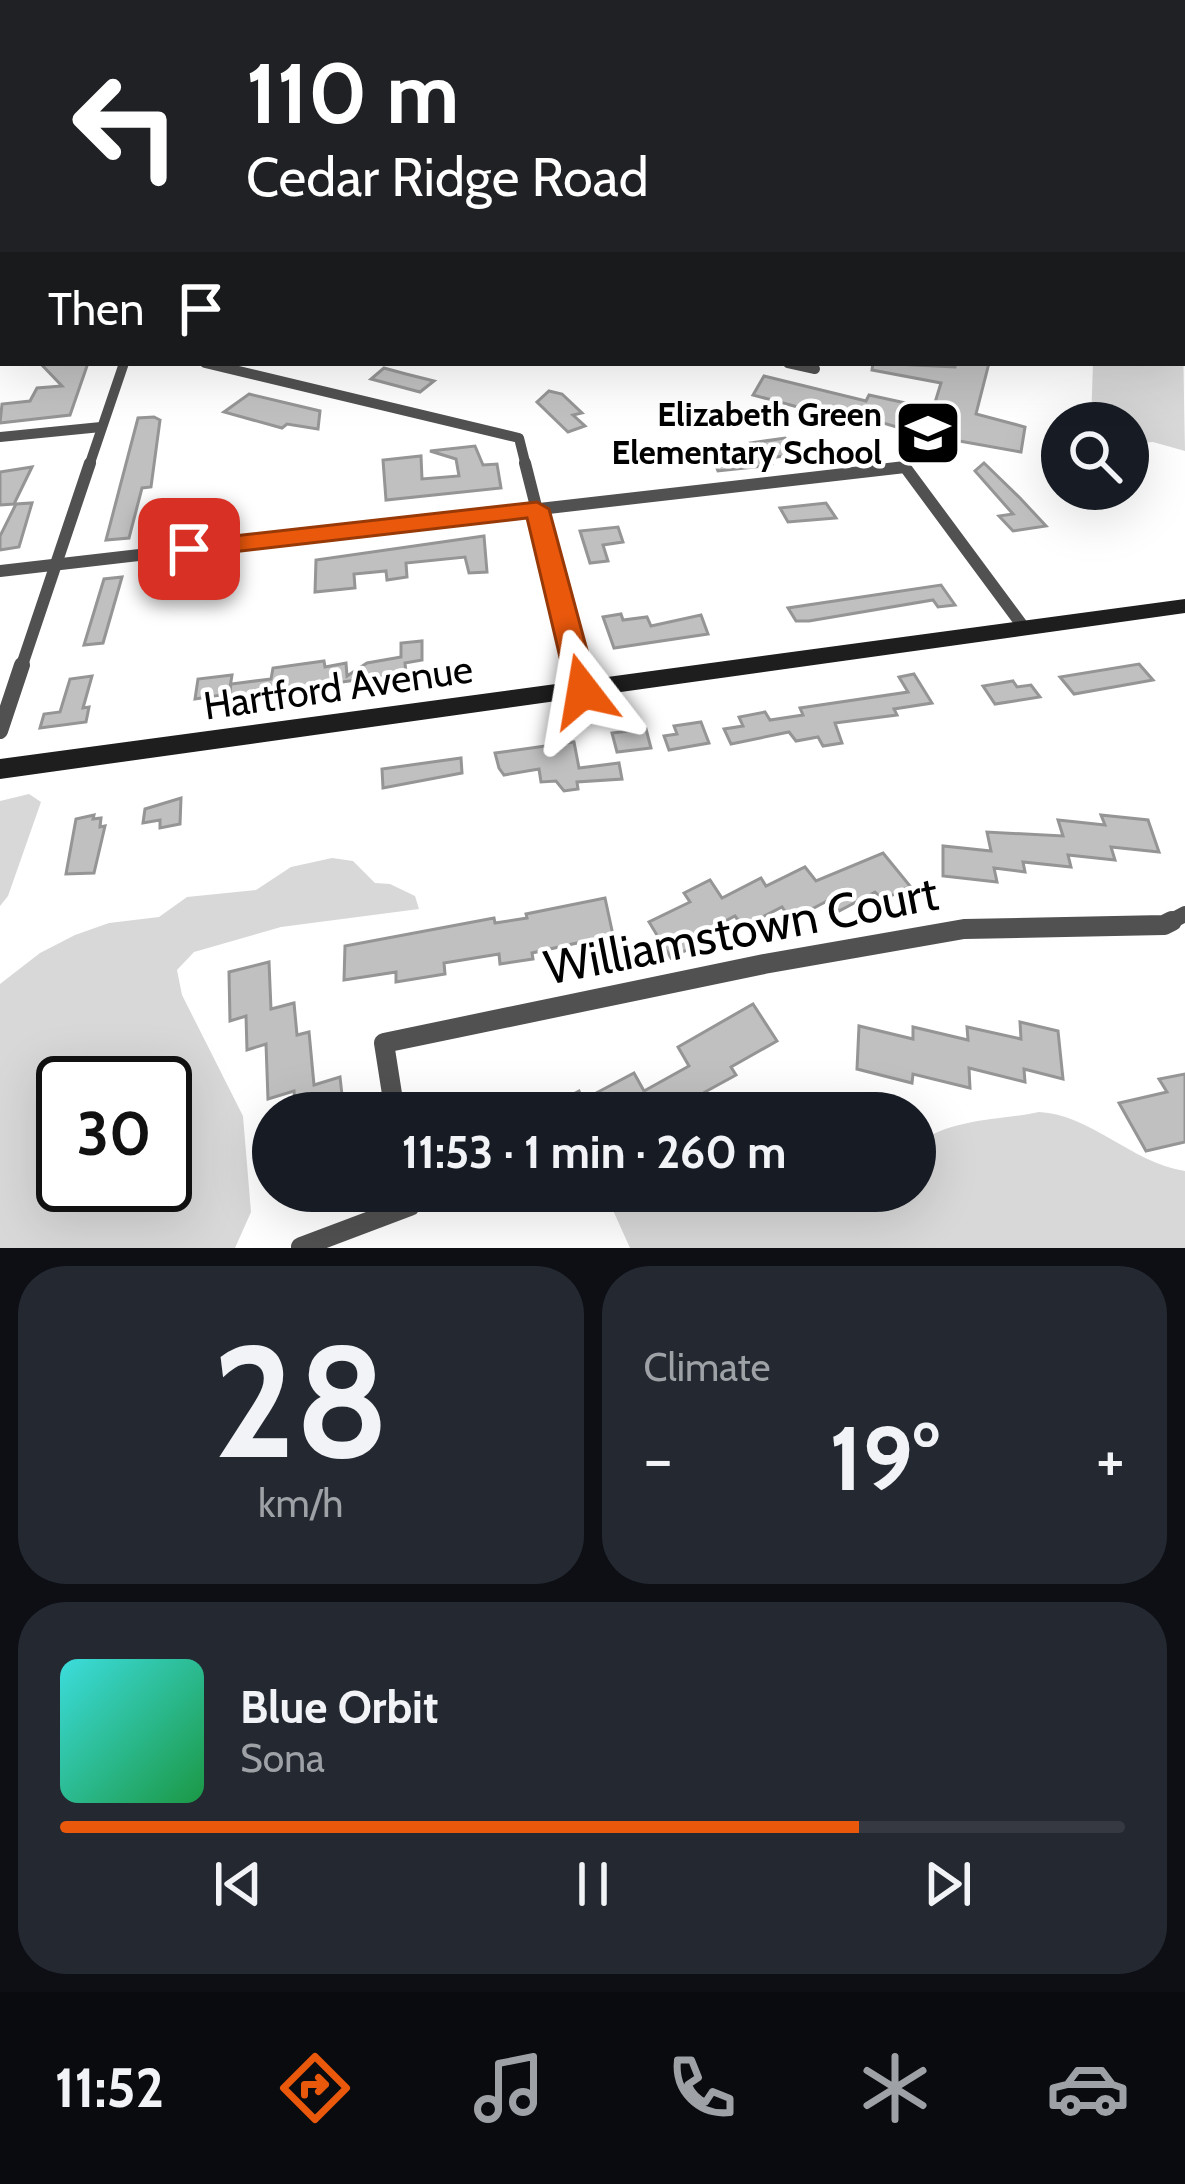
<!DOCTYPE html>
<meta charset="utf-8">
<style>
body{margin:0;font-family:Cabin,sans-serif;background:#242831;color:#f1f3f6;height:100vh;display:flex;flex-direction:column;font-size:45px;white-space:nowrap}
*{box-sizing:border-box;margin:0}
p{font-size:39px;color:#9ea1a6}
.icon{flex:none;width:66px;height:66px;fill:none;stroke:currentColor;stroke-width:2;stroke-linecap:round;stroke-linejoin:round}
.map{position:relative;height:1248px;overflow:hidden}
.side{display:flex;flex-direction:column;gap:18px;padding:18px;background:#0d0f14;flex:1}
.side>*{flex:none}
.banner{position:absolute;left:0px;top:0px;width:1185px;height:366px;box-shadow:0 12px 48px #0002;background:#202124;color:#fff;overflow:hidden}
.controls{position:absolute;left:1041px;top:402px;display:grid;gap:24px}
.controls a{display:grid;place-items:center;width:108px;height:108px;border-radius:50%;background:#171b24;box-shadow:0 12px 48px #0002;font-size:60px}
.speed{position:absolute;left:36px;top:1056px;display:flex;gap:24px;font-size:60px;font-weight:700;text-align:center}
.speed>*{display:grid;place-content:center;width:156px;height:156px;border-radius:50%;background:#171b24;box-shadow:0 12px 48px #0002;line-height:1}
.speed .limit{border:6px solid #111;border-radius:18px;background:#fff;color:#111}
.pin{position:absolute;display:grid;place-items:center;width:102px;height:102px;color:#fff;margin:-51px;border-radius:24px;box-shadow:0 6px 18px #0006}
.me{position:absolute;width:132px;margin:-66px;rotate:346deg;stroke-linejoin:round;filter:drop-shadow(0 0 9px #0008)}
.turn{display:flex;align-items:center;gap:42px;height:252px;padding:0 48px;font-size:54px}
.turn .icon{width:156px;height:156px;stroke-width:2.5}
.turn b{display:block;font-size:84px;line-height:102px}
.then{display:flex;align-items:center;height:114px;padding:0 48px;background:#0003;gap:24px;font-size:45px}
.big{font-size:90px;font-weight:700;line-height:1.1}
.side .widget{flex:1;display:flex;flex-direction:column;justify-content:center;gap:18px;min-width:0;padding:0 42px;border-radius:48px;background:#242831}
.side .dial{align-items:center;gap:0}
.dial b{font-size:156px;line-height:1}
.song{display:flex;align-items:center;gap:36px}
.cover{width:144px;height:144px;border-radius:18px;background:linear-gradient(135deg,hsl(180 70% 55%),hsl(140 70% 35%))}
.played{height:12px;border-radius:6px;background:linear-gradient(90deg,#ea580c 75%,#363941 75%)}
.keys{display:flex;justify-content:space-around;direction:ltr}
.heat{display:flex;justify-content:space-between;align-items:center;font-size:66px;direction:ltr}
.side .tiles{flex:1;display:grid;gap:18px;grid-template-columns:1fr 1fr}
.widget:last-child{grid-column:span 2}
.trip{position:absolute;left:252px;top:1092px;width:684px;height:120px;border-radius:60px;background:#171b24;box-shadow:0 12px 48px #0002;font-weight:700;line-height:120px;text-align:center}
.tab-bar{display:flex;height:192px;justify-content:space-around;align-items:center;background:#090b0e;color:#9ea1a6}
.tab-bar .icon{width:84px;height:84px}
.tab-bar .selected{color:#ea580c}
.tab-bar b{font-size:54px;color:#f1f3f6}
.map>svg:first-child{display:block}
.green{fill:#d8d8d8;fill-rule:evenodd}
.building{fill:#c0c0c0;stroke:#959595;stroke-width:3}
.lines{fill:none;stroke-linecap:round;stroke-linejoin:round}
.street-far3{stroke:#515151;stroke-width:10}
.street-far2{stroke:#515151;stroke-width:12}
.street-far1{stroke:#515151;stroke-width:16}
.street{stroke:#515151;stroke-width:20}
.secondary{fill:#1e1e1e;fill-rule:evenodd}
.route{fill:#ea580c;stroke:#983908;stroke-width:3}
.labels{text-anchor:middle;stroke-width:9;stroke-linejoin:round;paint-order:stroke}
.far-poi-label{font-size:33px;font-weight:bold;fill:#000;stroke:#fff;text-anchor:end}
.street-label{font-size:39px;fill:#000;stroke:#fff}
.near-street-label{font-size:48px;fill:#000;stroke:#fff}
</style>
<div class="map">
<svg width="1185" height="1248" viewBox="0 0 1185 1248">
<rect width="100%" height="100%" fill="#fff"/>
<g class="green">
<polygon points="1182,287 1185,451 1153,442 1128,444 1128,423 1091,423 1093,363 1182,363"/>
<polygon points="29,794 41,802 8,896 0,906 0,801"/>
<path d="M332,858l21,3 22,22 15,1 25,12 4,13 -138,18 -87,25 -17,18 5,25 61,121 8,96 -16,36h-235v-264l40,-31 35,-18 34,-12 50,-6 28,-20 69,-7 35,-23zM165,1083v102h-102v-102z"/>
<path d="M1039,1112c51,2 93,51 146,59v77h-555l-18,-40 8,-17 33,4 47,-4 32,11 40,4 58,-6 21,-9h64v-46c37,-27 81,-24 124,-33z"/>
</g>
<g class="building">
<polygon points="40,363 88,363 70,415 0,423 2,404 30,401 37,388 62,386"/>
<polygon points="873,363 955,367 956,363 989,363 976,414 1025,427 1021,452 920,434 860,416 857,423 753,395 764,376 866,401 869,395 933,409 941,383 872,370"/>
<polygon points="384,368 406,374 434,381 420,392 371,379"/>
<polygon points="549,391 562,394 582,413 573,415 585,426 568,432 537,402"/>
<polygon points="249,394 320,411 318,429 287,424 282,428 224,412"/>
<polygon points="154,417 160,420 151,487 142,488 129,538 106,540 138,418"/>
<polygon points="785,438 797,454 770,458 772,464 765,466 718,471 710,452 755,449 751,443"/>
<polygon points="475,446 483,465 497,464 501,488 386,500 383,460 421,456 422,479 459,476 456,459 430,451"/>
<polygon points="984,463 1020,498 1046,526 1013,531 999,516 1013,514 975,471"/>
<polygon points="32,467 14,504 0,505 0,472"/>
<polygon points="32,503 19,547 0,550 0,536 16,504"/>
<polygon points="826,503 836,518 788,522 780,508"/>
<polygon points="618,527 623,542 603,545 608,561 590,563 580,531"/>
<polygon points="484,536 487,572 469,573 465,557 406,563 407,577 387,580 386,571 354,574 355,588 315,592 316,560"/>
<polygon points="122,577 103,643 84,645 104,579"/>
<polygon points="941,585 955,605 938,607 933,600 809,621 796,621 788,608"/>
<polygon points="621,614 623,620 647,617 651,626 701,615 708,634 614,648 603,617"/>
<polygon points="422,641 422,660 405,663 406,673 229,698 231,684 271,679 273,668 324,661 325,667 346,663 347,676 367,663 401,657 401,643"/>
<polygon points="1139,664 1153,680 1074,694 1060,677"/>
<polygon points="914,674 932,703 894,709 897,715 835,723 842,743 823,746 818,737 796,741 789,732 731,744 724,729 743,726 739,717 765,712 770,720 803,715 800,708 908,692 899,677"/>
<polygon points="232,675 229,694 195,699 198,679"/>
<polygon points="92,676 83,708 89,707 86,722 40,728 44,714 60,712 70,679"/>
<polygon points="1013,681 1017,687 1031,685 1040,697 995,704 983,686"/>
<polygon points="701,722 709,743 669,750 664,736 677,734 674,726"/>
<polygon points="646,729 651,748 617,752 612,733"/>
<polygon points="574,742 579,768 619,763 622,779 577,782 578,789 564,791 556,781 541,782 539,769 504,775 499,768 495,753"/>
<polygon points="461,758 462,773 383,788 382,769"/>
<polygon points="181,798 180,824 160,828 160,820 143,823 145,809"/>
<polygon points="94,815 93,819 101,818 100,827 105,826 94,873 66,874 76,819"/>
<polygon points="1101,815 1148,820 1159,852 1111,847 1115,860 1068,855 1071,867 1023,862 1025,872 994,868 997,882 943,876 943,846 991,851 987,832 1063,836 1058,820 1105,825"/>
<polygon points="883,853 910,886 883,900 875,892 839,911 831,899 791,920 782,907 743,927 735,916 708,930 712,937 671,958 649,922 690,902 684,893 710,880 722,898 761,878 766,886 805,867 816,881"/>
<polygon points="605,898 613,935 532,953 533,959 500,964 499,954 444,963 445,974 396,982 396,972 344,980 345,946 494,918 495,923 527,918 526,914"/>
<polygon points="269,962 271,1009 294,1003 297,1035 309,1032 314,1085 340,1077 344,1113 296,1113 294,1091 268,1099 266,1044 247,1050 246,1016 230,1021 229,972"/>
<polygon points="753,1004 777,1041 731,1067 736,1075 705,1092 715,1108 707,1113 538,1113 579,1091 583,1100 634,1073 644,1091 689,1066 678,1047"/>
<polygon points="1020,1022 1058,1031 1063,1079 1024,1069 1025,1082 969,1068 970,1088 913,1074 912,1083 857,1069 859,1026 913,1039 913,1027 968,1040 967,1027 1021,1039"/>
<polygon points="1185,1074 1185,1142 1146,1151 1119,1103 1167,1092 1159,1079"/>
</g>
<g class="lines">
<g class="street-far3">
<polyline points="205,363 519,438 526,466"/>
<polyline points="788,363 815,369"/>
<polyline points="0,437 101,427"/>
<polyline points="89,466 124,363"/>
</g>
<g class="street-far2">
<polyline points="525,463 577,668"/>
<polyline points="0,571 905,467 1025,629"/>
<polyline points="21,668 90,463"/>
</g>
<g class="street-far1">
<polyline points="576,665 583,691"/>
<polyline points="0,731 22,665"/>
<polyline points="1166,924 1185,914"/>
</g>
<g class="street">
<polyline points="395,1113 384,1043 764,964 964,929 1164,925 1172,921"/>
<polyline points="301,1247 410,1206 408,1191"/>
</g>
<polygon class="secondary" points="1185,599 1185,613 0,779 0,759"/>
</g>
<linearGradient id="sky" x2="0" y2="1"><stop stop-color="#8baccb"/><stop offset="0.51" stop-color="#fff"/><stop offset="1" stop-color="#fff" stop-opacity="0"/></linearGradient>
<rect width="1185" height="356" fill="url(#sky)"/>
<polygon class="route" points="537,502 549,509 598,691 593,698 573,698 568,691 527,518 189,557 176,549 189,541"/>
<defs>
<g id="school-square" transform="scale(3.45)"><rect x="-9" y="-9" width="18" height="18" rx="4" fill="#000" stroke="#fff"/><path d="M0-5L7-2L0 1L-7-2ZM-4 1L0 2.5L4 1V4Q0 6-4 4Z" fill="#fff"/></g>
</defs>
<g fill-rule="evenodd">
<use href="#school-square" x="928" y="433"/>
</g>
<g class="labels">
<g class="far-poi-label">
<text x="882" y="426">Elizabeth Green<tspan x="882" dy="38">Elementary School</tspan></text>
</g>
<g class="street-label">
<text transform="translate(338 687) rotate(-8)" y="14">Hartford Avenue</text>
</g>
<g class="near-street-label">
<text transform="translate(741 930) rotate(-11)" y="17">Williamstown Court</text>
</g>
</g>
</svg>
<div class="controls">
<a><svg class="icon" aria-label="search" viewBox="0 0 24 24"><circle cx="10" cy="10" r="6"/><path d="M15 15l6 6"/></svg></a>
</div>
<div class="speed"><div class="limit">30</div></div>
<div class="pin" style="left:189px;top:549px;background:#d93025"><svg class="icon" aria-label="arrive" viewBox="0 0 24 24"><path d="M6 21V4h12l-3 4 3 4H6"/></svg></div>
<svg class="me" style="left:583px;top:691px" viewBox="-20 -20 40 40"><path d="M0-17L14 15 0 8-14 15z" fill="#ea580c" stroke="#fff" stroke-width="4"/></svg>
<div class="trip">11:53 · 1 min · 260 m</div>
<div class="banner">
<div class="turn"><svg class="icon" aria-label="left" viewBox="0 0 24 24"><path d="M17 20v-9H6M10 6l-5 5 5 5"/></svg><div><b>110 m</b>Cedar Ridge Road</div></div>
<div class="then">Then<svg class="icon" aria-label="arrive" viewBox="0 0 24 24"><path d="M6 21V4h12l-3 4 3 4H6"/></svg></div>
</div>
</div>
<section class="side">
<div class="tiles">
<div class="widget dial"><b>28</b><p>km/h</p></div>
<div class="widget"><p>Climate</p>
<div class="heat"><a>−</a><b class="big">19°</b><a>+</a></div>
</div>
<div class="widget">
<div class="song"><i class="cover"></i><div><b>Blue Orbit</b><p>Sona</p></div></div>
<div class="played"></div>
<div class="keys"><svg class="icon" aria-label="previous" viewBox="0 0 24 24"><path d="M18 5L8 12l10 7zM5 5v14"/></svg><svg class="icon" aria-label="pause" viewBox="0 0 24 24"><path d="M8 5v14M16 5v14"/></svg><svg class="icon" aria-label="next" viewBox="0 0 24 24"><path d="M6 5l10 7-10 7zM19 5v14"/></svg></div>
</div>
</div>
</section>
<nav class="tab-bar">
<b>11:52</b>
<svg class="icon selected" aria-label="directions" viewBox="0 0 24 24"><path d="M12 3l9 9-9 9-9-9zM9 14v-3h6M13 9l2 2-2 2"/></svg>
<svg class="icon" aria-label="music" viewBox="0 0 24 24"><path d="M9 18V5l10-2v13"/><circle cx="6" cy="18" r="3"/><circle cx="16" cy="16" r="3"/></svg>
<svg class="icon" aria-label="phone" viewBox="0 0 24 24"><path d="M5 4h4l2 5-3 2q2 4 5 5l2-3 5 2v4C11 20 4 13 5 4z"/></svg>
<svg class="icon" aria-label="climate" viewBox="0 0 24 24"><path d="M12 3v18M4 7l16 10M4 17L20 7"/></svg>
<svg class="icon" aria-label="car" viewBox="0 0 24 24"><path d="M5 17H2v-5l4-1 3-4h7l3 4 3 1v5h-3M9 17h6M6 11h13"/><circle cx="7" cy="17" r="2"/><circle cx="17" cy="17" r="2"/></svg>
</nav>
